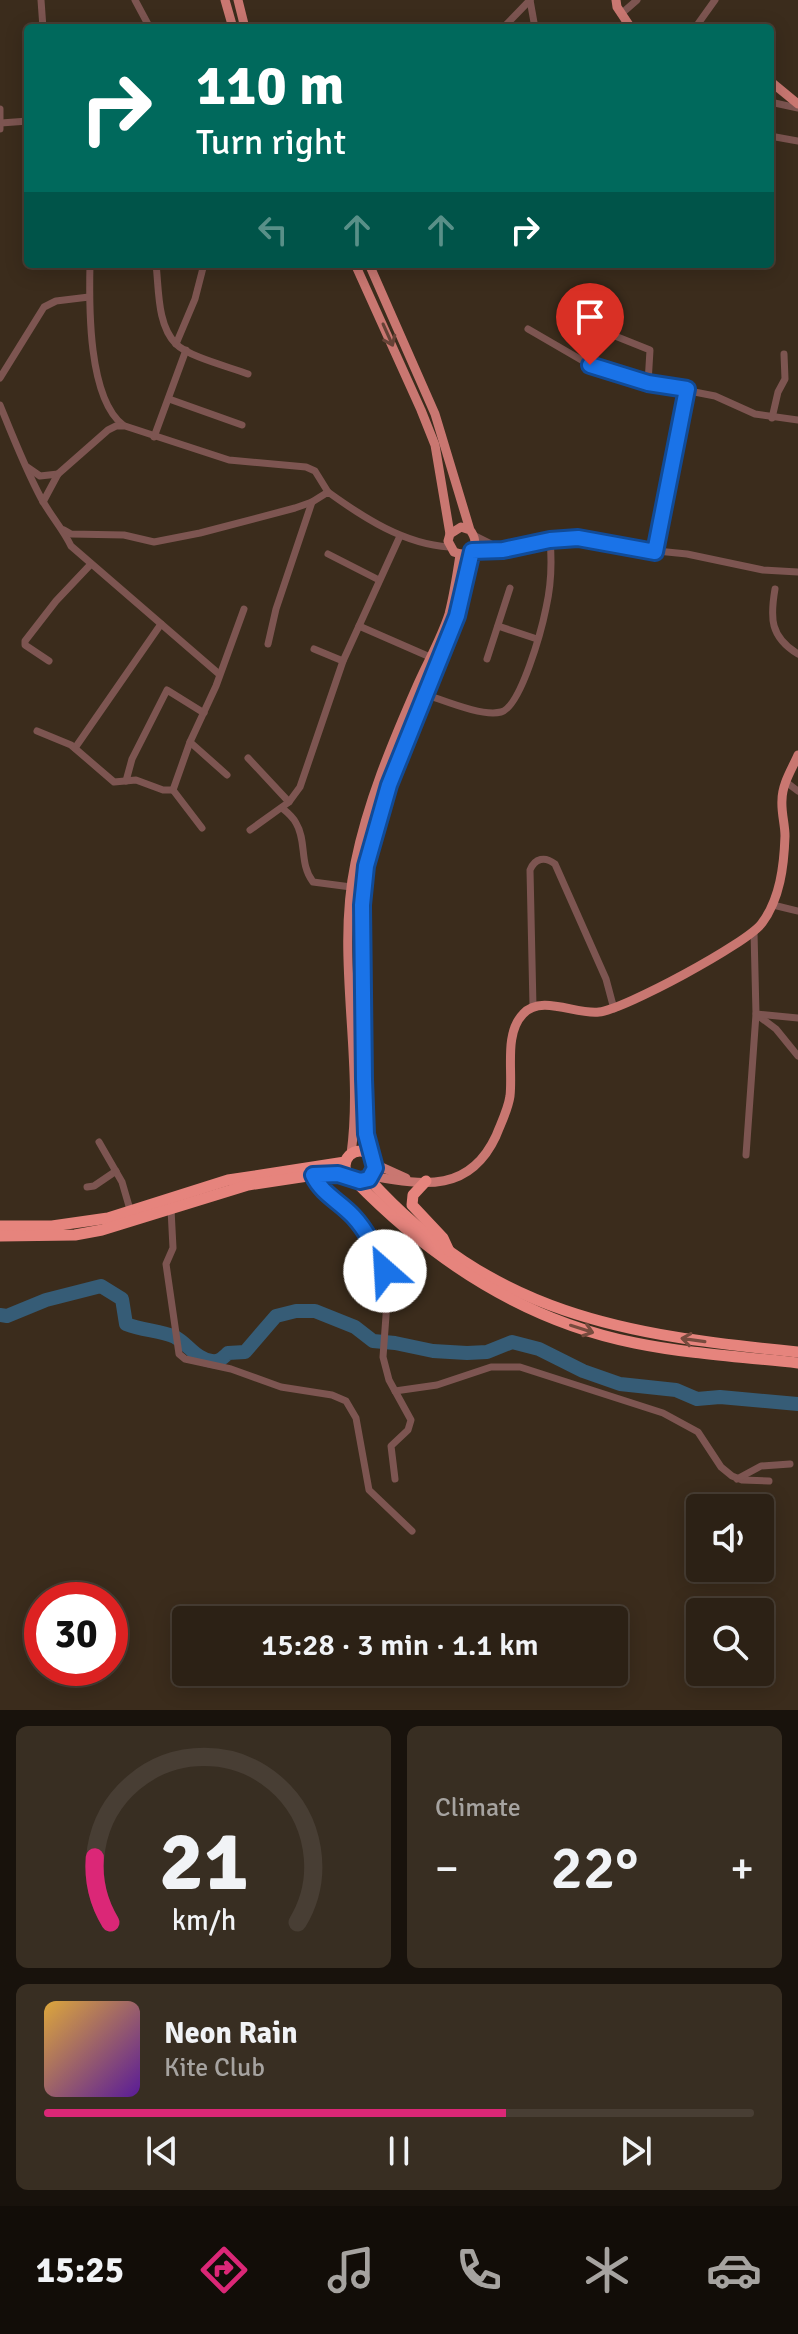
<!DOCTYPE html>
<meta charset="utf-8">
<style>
body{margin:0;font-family:Signika,sans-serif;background:#382e22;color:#f1f3f6;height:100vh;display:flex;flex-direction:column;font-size:30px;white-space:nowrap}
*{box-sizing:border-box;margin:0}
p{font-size:26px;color:#a6a3a0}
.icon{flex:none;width:44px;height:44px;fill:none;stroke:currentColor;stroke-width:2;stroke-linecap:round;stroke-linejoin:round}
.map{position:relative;height:1710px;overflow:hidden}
.sheet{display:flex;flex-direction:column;gap:16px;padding:16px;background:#18120c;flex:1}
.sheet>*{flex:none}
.banner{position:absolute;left:24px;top:24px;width:750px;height:244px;border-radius:8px;box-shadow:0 4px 20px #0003,0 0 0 2px #483e34;background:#00695c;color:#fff;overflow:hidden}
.buttons{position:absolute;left:686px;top:1494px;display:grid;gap:16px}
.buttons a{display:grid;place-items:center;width:88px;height:88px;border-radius:8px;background:#2c2115;box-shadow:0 4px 20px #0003,0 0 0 2px #483e34;font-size:40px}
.speed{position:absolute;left:24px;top:1582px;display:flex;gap:16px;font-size:40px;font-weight:700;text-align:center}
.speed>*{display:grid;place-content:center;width:104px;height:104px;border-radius:50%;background:#2c2115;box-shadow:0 4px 20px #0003,0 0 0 2px #483e34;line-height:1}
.speed .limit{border:12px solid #d22;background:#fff;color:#111}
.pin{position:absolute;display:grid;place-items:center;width:68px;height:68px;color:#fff;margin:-82px -34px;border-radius:50% 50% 50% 0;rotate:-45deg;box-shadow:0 0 8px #0007}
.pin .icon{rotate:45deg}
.me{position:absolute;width:88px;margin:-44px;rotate:334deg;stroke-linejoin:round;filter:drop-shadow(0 0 6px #0008)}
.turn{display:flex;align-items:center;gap:28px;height:168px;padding:0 40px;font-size:36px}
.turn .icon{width:104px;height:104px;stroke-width:2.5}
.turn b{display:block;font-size:56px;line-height:68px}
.lanes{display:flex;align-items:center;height:76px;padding:0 40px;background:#0003;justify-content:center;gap:40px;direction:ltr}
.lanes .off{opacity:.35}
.big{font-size:60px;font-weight:600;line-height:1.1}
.sheet .card{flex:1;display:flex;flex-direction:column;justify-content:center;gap:12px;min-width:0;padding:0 28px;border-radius:12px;background:#382e22}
.sheet .dial{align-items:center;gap:0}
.dial svg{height:208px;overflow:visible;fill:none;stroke:#483e34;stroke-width:7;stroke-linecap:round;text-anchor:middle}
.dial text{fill:#f1f3f6;stroke:none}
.song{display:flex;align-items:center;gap:24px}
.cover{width:96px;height:96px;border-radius:12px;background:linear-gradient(135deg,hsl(40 70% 55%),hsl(270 70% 35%))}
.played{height:8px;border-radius:4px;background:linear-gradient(90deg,#db2777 65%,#483e34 65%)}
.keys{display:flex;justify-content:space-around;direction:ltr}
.heat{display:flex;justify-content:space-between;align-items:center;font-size:44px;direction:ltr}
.sheet .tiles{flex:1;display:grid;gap:16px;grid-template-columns:1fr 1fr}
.card:last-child{grid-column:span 2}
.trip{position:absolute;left:172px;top:1606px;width:456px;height:80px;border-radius:8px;background:#2c2115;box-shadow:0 4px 20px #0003,0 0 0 2px #483e34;font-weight:600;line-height:80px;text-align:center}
.tab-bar{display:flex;height:128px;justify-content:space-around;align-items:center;background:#120d08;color:#a6a3a0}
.tab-bar .icon{width:56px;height:56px}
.tab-bar .on{color:#db2777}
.tab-bar b{font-size:36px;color:#f1f3f6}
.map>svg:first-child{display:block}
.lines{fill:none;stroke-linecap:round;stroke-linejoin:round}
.river{stroke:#365c76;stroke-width:14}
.minor{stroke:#7d5551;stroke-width:7}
.major{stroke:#c97771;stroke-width:9}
.highway{stroke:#e6847d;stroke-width:11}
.oneway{stroke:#664236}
.oneway2{stroke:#774b3e}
.route-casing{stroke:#114b97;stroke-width:20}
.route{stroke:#1a73e8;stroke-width:14}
</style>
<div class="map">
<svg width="798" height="1710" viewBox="0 0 798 1710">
<rect width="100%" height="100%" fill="#3b2c1c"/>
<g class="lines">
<path class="river" d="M0,1315l7,1 39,-16 55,-14 21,13 4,25c17,7 34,6 49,13 13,7 22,23 37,24 7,1 11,-3 16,-8l17,-1 31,-36 20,-5h19l40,16 18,14 22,2 38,8 34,2 20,-1 25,-10 27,7 44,22 37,13 56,6 21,9 23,-2 78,7"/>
<g class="minor">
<polyline points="41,0 43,28"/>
<polyline points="135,0 150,28"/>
<polyline points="530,0 535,28"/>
<polyline points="621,14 637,0"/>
<polyline points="503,28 530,0"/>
<polyline points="695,28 715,0"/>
<polyline points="770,102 798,108"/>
<polyline points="0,109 0,129"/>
<polyline points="1,123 28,121"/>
<polyline points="770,136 798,141"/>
<path d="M90,264c-1,42 -2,134 33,161"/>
<path d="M156,264c3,25 1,61 20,80 13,13 54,23 72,30"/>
<polyline points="528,329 590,365 648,383 715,396 755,414 798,420"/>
<polyline points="176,344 195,299 204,264"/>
<polyline points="590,365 605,336 610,334 650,350 648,383"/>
<polyline points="0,378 44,307 56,301 89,297"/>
<polyline points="169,399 242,425"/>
<path d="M0,405c13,32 25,63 41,93 9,17 22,31 30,48l148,128"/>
<polyline points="772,418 778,392 785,379 784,354"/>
<polyline points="154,437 186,350"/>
<polyline points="27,467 40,476 58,474 43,502"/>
<polyline points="58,474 108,430 116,426 125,426 229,460 306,467 315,471 328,492"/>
<path d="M64,530l7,4 53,1 30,7 46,-9 95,-25 17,-6 16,-10c36,26 76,52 121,55"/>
<polyline points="475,536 501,549"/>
<polyline points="472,551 503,550 550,540 578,538 602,541 637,549 687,554 763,570 798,572"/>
<polyline points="655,552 687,389"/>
<polyline points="328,554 379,580"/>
<path d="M775,589c-5,29 -5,48 23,65"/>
<polyline points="359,626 430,657"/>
<polyline points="498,626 537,639"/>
<polyline points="268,644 276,609 312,502"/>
<polyline points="314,649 343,661"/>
<polyline points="487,659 510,588"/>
<polyline points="49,661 25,645 25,641 56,601 91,564"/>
<path d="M424,694c19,6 58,23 77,18 20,-5 41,-84 45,-104 5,-22 6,-46 4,-68"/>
<polyline points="37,731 71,745 114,782 136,780 163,790 173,790"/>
<polyline points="190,742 173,790 202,828"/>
<polyline points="75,748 161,624"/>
<polyline points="248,758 289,802"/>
<polyline points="227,775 190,742 216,686 244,609"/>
<polyline points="126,781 132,759 167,690 204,713"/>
<polyline points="786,782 798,791"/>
<path d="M282,808c5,4 11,9 14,15 11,18 3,41 17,59l38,5"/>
<polyline points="250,830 289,802 300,787 343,661 400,536"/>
<polyline points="773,905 798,911"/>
<polyline points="754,932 756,1014 776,1029 798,1056"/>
<path d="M533,1007l-3,-137c5,-12 15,-14 25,-6l51,115 8,30"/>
<polyline points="99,1142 122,1182 131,1213"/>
<polyline points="746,1155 756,1014 798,1018"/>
<polyline points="313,1175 321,1190 344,1207 361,1225 385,1271 388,1288 383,1357 389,1380 411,1420 408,1430 391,1446 395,1479"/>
<polyline points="87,1187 94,1186 116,1171"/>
<polyline points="171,1209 173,1248 166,1264 179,1354 185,1359 231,1369 281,1387 332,1395 346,1401 356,1418 369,1490 412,1531"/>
<polyline points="395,1391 437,1385 491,1367 520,1367 663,1413 698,1432 721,1467 732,1476 742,1480 769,1481"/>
<polyline points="737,1479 761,1466 790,1464"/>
</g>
<g class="major">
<polyline points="225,0 233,28"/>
<polyline points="238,0 245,28"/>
<polyline points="616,0 617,7 631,28"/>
<polyline points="770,81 798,104"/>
<polyline points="355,264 421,410 435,445 450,534"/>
<path d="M369,264l66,150 35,116c11,14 1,29 -16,22l-6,-11 2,-7 11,-7 9,3"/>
<path d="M351,1154c13,-95 -16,-195 4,-291 12,-60 37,-120 62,-177 10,-23 24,-47 32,-72 5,-19 8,-39 11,-59"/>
<polyline points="371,1157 365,1123 362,1016 362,905 366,866 389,785 457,616 471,551"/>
<polyline points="375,1164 406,1178"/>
<path d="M372,1176c53,10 98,16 124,-40 5,-13 12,-26 14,-40 3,-26 -6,-62 13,-82 18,-20 53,1 76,-2 24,-2 149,-69 163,-89 18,-24 22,-57 23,-87 0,-12 -4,-24 -3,-36 0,-16 10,-31 16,-45"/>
</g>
<g class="highway">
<circle cx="360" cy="1166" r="15"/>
<path d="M369,1179c123,136 255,156 429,173"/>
<path d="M355,1181c78,80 170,140 280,162 54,11 109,14 163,20"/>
<polyline points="426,1181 413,1195 412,1205 443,1238 449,1251"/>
<polyline points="0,1226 52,1226 108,1218 228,1180 345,1162"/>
<polyline points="0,1236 75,1235 102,1230 248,1185 321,1174 348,1176"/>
</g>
</g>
<defs><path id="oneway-shaft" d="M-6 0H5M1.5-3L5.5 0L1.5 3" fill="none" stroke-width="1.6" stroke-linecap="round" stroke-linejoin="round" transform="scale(2)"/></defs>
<use class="oneway" href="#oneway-shaft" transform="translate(388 335) rotate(66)"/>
<g class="oneway2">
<use href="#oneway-shaft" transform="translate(582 1329) rotate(18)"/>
<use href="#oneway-shaft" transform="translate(693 1340) rotate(-172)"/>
</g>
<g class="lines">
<g class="route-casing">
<path id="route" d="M385,1271c-9,-20 -17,-39 -32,-55 -14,-15 -31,-22 -40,-41l25,-1 22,7 9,-2 6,-11 -9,-34 -2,-55 -2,-174 4,-39 23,-81 68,-169 15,-65 31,-1 47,-10 28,-2 77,14 32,-163 -39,-6 -58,-18"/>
</g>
<use href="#route" class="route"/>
</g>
</svg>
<div class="buttons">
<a><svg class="icon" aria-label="sound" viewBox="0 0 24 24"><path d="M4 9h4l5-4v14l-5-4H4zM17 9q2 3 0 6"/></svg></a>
<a><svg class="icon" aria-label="search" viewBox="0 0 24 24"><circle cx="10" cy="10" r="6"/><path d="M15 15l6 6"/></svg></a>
</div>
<div class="speed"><div class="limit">30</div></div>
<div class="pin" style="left:590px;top:365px;background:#d93025"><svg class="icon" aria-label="arrive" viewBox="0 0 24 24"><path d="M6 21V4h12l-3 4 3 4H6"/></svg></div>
<svg class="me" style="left:385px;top:1271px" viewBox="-20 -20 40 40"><circle r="19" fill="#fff"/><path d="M0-13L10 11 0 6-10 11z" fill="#1a73e8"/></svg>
<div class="trip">15:28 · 3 min · 1.1 km</div>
<div class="banner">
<div class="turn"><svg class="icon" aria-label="right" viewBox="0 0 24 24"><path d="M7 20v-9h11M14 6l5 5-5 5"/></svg><div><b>110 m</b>Turn right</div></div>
<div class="lanes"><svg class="icon off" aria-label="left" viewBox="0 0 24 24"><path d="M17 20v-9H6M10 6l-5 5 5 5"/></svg><svg class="icon off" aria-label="ahead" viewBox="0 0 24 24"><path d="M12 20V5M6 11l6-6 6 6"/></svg><svg class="icon off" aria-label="ahead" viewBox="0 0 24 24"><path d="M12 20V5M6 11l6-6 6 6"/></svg><svg class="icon" aria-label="right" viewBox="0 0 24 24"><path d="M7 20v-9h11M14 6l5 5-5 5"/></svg></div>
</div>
</div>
<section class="sheet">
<div class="tiles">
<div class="card dial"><svg viewBox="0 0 100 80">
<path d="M14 69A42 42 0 1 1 86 69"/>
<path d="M14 69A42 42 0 0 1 8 44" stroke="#db2777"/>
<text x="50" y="56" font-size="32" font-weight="700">21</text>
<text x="50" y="72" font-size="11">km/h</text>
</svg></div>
<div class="card"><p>Climate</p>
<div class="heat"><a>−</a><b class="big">22°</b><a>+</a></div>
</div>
<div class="card">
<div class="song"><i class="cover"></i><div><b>Neon Rain</b><p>Kite Club</p></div></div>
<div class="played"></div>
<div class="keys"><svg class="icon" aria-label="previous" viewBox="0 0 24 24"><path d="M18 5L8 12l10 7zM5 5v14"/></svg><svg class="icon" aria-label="pause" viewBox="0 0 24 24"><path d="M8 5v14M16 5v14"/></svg><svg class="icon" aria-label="next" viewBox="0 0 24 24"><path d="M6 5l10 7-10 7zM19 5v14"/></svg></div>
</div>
</div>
</section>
<nav class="tab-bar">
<b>15:25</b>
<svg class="icon on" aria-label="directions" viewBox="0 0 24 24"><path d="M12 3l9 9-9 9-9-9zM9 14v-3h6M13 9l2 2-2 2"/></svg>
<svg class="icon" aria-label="music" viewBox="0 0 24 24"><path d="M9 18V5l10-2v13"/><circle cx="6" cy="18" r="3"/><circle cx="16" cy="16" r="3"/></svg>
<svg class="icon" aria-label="phone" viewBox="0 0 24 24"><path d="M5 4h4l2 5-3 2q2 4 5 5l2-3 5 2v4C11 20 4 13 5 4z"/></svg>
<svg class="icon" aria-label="climate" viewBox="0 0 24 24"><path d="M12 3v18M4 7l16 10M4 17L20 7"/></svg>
<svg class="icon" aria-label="car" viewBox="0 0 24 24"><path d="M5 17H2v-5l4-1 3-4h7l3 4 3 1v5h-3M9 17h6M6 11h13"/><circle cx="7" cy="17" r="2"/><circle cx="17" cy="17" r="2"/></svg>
</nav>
